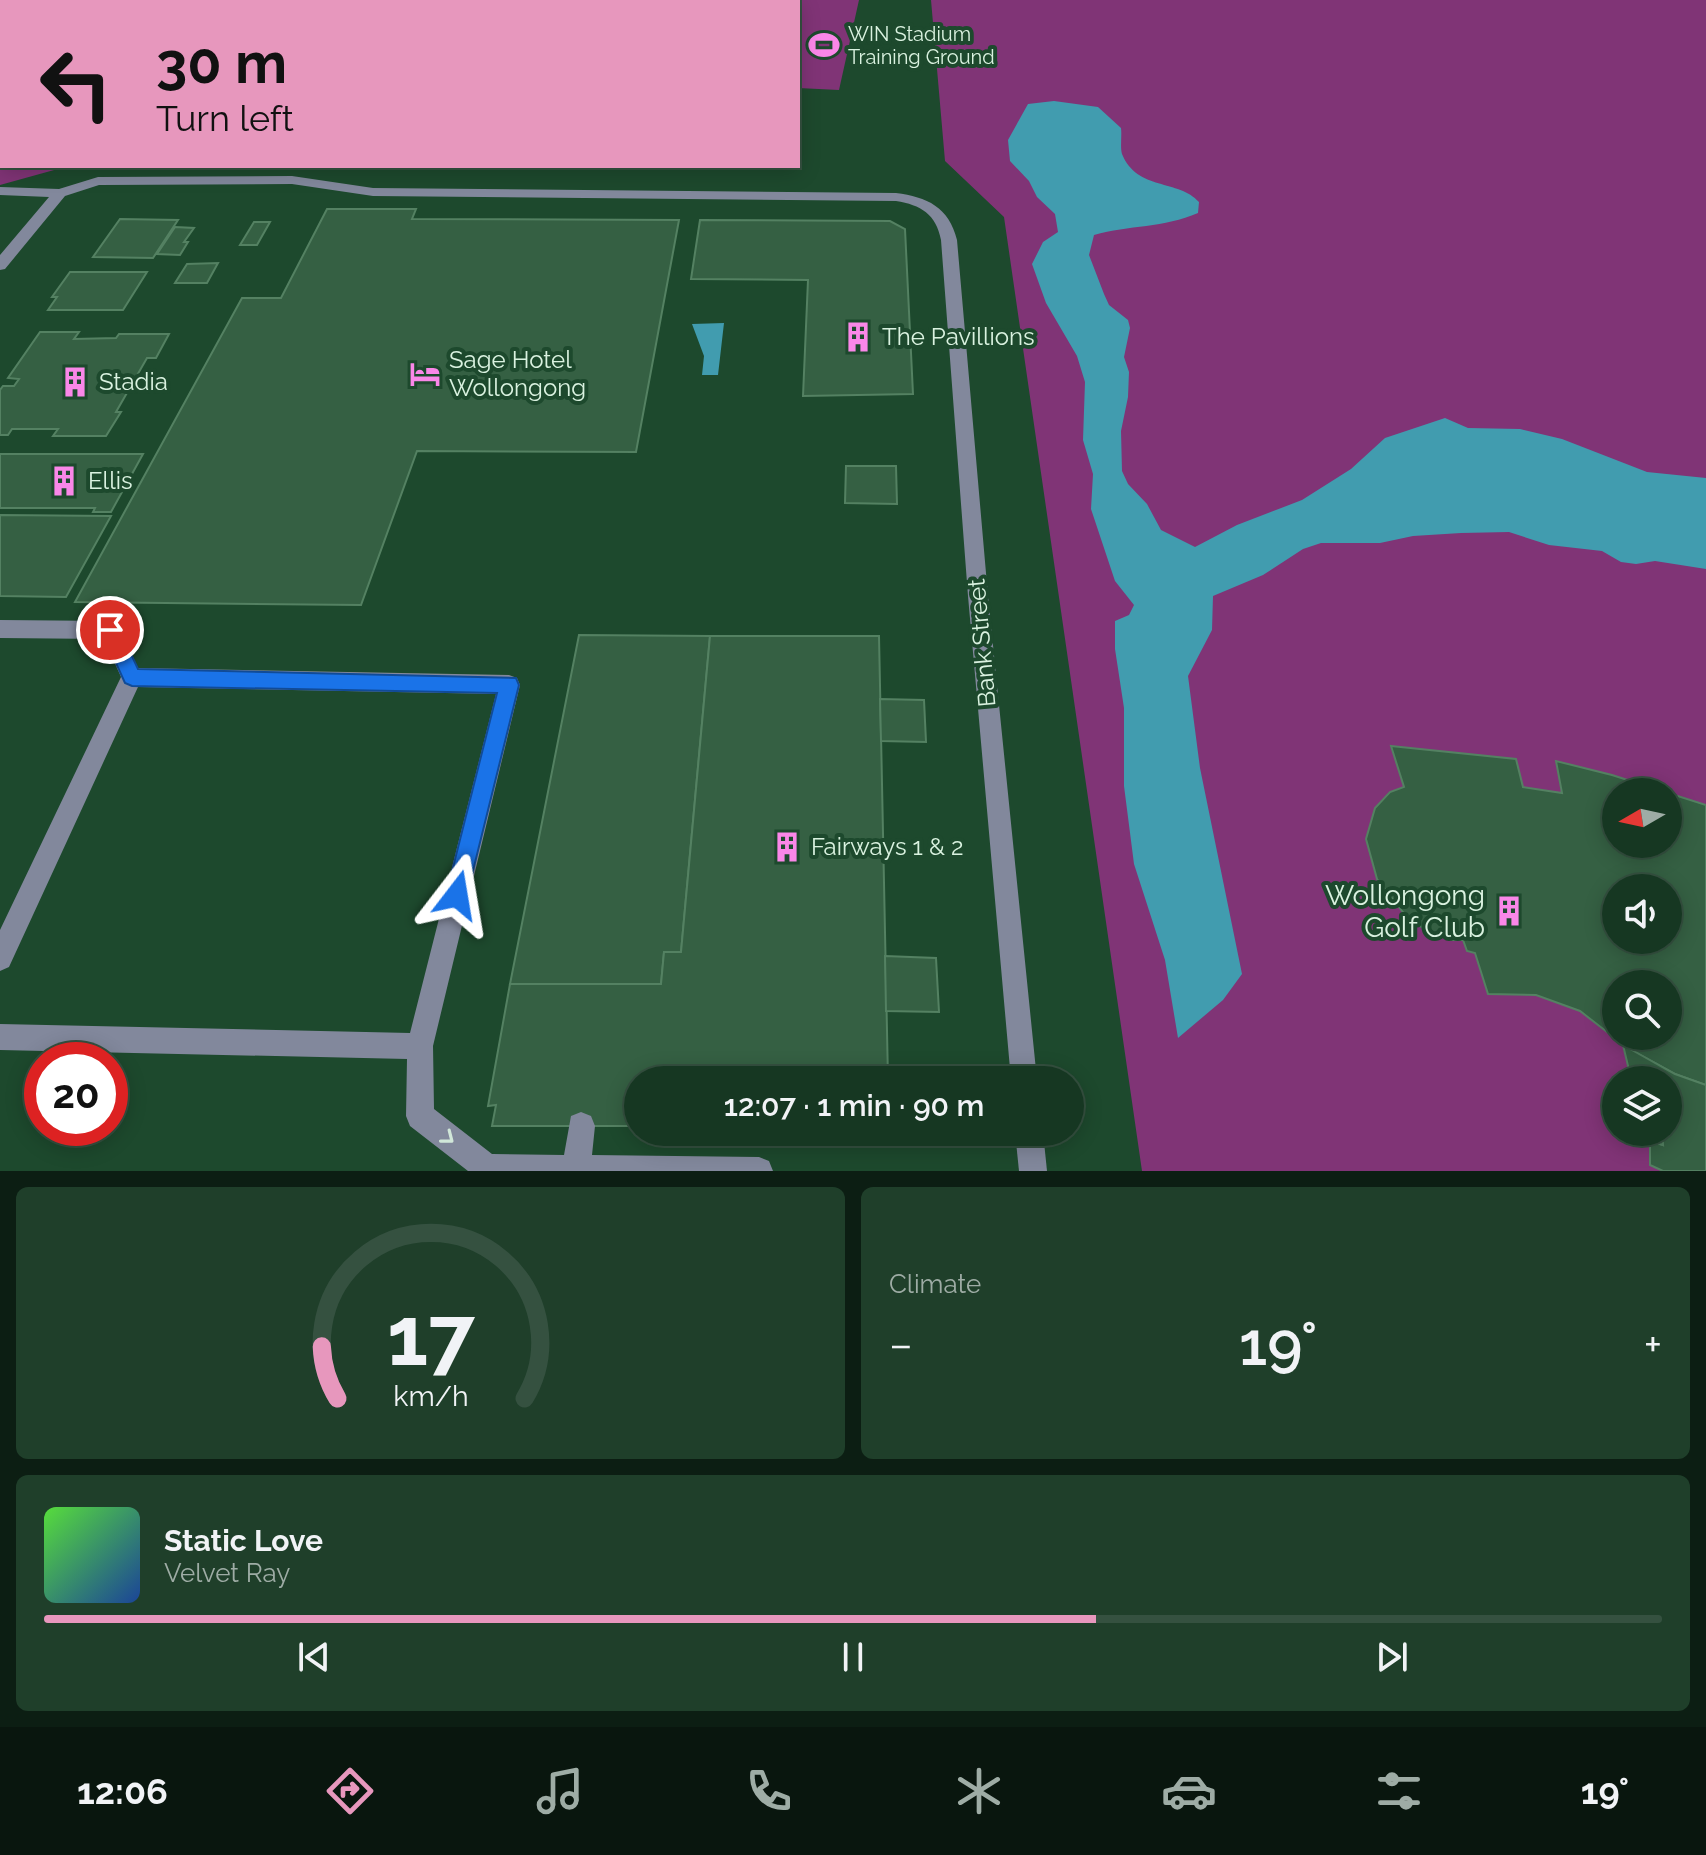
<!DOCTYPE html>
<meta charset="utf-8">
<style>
body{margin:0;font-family:Raleway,sans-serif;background:#1f3f2a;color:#f1f3f6;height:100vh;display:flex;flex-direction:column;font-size:30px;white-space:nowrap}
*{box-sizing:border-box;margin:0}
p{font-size:26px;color:#9eaca5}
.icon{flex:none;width:44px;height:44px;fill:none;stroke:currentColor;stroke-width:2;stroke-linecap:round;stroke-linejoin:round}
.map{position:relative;height:1171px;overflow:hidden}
.panel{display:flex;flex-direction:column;gap:16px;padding:16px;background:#0c1e13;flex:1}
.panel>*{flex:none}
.guide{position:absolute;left:0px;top:0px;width:800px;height:168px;box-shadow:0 4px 20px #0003,0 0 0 2px #355140;background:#e797bd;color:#111;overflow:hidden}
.needle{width:52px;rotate:261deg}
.controls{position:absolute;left:1602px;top:778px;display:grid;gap:16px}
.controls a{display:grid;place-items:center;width:80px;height:80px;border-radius:50%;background:#163722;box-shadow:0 4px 20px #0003,0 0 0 2px #355140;font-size:40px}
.speed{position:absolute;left:24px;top:1042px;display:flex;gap:16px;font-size:40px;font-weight:700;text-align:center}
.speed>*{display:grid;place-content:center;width:104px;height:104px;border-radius:50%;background:#163722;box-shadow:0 4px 20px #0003,0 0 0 2px #355140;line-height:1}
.speed .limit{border:12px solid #d22;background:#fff;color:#111}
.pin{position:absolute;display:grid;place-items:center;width:68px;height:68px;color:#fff;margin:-34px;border:4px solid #fff;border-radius:50%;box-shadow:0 2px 8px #0007}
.me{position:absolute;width:88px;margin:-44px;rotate:14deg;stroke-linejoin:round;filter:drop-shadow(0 0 6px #0008)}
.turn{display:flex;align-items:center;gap:28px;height:168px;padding:0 24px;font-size:36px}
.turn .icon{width:104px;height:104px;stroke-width:2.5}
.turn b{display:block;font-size:56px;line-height:68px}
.big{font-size:60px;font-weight:600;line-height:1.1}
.panel .widget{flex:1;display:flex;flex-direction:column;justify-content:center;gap:12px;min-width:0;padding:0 28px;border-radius:12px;background:#1f3f2a}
.panel .dial{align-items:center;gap:0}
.dial svg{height:208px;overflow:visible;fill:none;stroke:#355140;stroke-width:7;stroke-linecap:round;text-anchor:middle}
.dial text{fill:#f1f3f6;stroke:none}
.song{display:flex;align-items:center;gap:24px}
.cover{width:96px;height:96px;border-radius:12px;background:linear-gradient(135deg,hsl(110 70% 55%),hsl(220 70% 35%))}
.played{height:8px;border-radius:4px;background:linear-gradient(90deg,#e797bd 65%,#355140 65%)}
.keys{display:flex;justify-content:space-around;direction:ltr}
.heat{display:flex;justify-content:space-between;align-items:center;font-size:44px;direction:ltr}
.panel .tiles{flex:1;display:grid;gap:16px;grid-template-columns:1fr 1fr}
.widget:last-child{grid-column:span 2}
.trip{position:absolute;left:624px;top:1066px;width:460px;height:80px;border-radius:40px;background:#163722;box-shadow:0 4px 20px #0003,0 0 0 2px #355140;font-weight:600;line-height:80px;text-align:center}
.tab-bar{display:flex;height:128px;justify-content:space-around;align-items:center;background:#09160e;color:#9eaca5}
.tab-bar .icon{width:56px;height:56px}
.tab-bar .on{color:#e797bd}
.tab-bar b{font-size:36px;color:#f1f3f6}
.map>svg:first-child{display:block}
.green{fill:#803476;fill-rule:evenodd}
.water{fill:#419caf}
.building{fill:#356043;stroke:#548162;stroke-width:2;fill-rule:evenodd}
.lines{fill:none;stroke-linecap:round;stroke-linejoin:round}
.minor{fill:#82889c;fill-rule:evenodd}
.oneway{stroke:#d1e7d9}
.route{fill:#1a73e8;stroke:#114b97;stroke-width:2}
.labels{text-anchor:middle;stroke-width:8;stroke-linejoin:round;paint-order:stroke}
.far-poi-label{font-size:20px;fill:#daf2e0;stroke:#1d492d;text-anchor:start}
.poi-label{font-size:24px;fill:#daf2e0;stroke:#1d492d;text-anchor:start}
.street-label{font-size:24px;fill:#daf2e0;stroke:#1d492d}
.near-poi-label{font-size:28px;fill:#daf2e0;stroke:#1d492d;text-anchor:end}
</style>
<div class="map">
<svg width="1706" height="1171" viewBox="0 0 1706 1171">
<rect width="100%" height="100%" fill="#1d492d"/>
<g class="green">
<polygon points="0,0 354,0 2,2 2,166 100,166 65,167 0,185"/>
<polygon points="402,0 859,0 839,90 798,88 798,2 400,2"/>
<path d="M931,0h775v1171h-564l-138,-954 -59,-56zM1616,792h52v52h-52zM1616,888h52v52h-52zM1616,984h52v52h-52zM1616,1080h52v52h-52z"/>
</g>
<g class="water">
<path d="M1054,101l44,6 23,21c1,8 -1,19 1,26 15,37 57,25 77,48l-1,11c-34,15 -69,12 -104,22l-5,20 15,39 5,11 19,15 2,8 -6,29 5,15 -1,25 -7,34 1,40 6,13 19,20 14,26 34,17 42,-22 65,-25 49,-31 34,-31 60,-20 23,10 52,1 42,10 85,33 59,6v91l-51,-8 -19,3 -15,-2 -19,-11 -53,-6 -40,-13 -48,1 -48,3 -33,7h-59l-18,6 -40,26 -50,21 -1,34 -24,46 12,92 42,206 -19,26 -45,38 -13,-78 -31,-96 -10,-78v-78l-9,-59v-28l14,-6 5,-10 -19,-24 -24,-72 2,-35 -10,-34 2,-58 -8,-26 -31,-53 -14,-39 11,-22 15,-10 -3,-18 -18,-17 -8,-16 -19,-20 -2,-21 20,-36z"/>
<polygon points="724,323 718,375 702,375 704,356 692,324"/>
</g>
<g class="building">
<polygon points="210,0 327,0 209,2"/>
<polygon points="327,209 416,209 412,219 679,220 636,452 417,451 361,605 75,602 242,298 281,298"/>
<polygon points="120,219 178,220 153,258 93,257"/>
<polygon points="700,220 890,221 905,229 913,394 803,396 808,280 691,279"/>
<polygon points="254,222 270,222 257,245 240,245"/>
<polygon points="175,227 194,228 184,242 188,242 180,255 157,254"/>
<polygon points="218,263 207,283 175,283 187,264"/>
<polygon points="70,272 147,272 123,310 48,310 57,297 52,297"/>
<polygon points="40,332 79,332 74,339 116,338 119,334 169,334 156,358 147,358 116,412 121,412 106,436 53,436 58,429 12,429 8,435 0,435 0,390 3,386 14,386 19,379 8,378"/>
<polygon points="0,454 143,454 111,512 93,512 95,508 0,508"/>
<polygon points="846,466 896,466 897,504 845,503"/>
<polygon points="0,515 111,516 66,597 0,596"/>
<polygon points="579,635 710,636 681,952 664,952 661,984 510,984"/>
<polygon points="710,636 879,636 888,1080 638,1080 638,1126 492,1126 496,1105 488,1106 510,984 661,984 664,952 681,952"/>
<polygon points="880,699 924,700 926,742 881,741"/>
<path d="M1391,746l125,13 7,28 39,6 -6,-32 56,14 94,30v280l-31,-11 -46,-25 -49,-38 -44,-16 -48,-1 -13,-41 -8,-2 -4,-11h-11l-26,-10 -20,-14 -29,-37 -11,-40 9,-31 15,-16 14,-5zM1616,792h52v52h-52zM1616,888h52v52h-52zM1616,984h52v52h-52z"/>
<polygon points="885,956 936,958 939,1012 886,1011"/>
<polygon points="1623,1045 1675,1074 1706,1085 1706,1171 1663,1171 1650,1165 1650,1141 1663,1145 1662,1136 1653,1132 1668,1132 1668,1080 1645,1080 1629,1070"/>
<polygon points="1632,1132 1662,1136 1663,1145 1632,1135"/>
</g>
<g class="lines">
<g class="minor">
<path d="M292,176l81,12 523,5c31,4 53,14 61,47l31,356 49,484h-26l-43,-484 -27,-356c-5,-26 -20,-35 -45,-39l-523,-5 -81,-12 -193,1 -34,11 -60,73 -5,1v-15l49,-58 -49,-2v-8l59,2 39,-12z"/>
<polygon points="0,620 110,621 117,624 138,668 509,675 517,678 520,685 433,1046 434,1109 492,1154 564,1155 571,1116 581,1112 591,1116 595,1126 592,1155 759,1157 769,1161 773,1171 468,1171 410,1126 406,1116 407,1059 0,1050 0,1024 410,1033 496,694 138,687 9,967 0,971 0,930 121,677 104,639 0,638"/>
<polygon points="1015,1132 1043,1132 1047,1171 1019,1171"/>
</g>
</g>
<defs><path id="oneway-chevron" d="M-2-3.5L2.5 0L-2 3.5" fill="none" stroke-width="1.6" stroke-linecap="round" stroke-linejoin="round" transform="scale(2)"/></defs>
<use class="oneway" href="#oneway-chevron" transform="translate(448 1138) rotate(38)"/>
<polygon class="route" points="110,621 117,624 138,669 516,678 519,685 465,903 457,906 450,903 446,895 497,693 132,686 125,683 101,630 103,624"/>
<defs>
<g id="stadium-bare" transform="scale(2.4)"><path d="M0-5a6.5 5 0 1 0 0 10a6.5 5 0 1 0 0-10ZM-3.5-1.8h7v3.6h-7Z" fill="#fa87e8" stroke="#1d492d" stroke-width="2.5" paint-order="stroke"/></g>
<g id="building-bare" transform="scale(2.4)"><path d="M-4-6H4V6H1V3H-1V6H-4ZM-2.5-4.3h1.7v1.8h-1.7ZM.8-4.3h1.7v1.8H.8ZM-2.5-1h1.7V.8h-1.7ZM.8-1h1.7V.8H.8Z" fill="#fa87e8" stroke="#1d492d" stroke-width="2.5" paint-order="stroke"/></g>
<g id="hotel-bare" transform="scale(2.4)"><path d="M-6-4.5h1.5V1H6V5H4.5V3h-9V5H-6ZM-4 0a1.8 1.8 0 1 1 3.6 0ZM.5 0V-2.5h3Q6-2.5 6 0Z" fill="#fa87e8" stroke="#1d492d" stroke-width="2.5" paint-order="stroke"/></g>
</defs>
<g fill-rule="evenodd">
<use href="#stadium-bare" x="824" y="45"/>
<use href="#building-bare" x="858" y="337"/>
<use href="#hotel-bare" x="425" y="374"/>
<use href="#building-bare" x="75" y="382"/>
<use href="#building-bare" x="64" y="481"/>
<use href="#building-bare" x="787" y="847"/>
<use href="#building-bare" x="1509" y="911"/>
</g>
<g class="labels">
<g class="far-poi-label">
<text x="848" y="41">WIN Stadium<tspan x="848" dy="23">Training Ground</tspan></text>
</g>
<g class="poi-label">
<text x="882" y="345">The Pavillions</text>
<text x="449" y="368">Sage Hotel<tspan x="449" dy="28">Wollongong</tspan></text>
<text x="99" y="390">Stadia</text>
<text x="88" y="489">Ellis</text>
<text x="811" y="855">Fairways 1 &amp; 2</text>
</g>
<g class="street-label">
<text transform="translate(982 643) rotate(-95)" y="8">Bank Street</text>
</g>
<g class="near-poi-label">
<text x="1485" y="905">Wollongong<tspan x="1485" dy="32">Golf Club</tspan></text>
</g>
</g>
</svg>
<div class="controls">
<a><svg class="needle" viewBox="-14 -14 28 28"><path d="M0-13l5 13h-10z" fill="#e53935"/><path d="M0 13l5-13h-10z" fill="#9eaca5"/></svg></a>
<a><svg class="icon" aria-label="sound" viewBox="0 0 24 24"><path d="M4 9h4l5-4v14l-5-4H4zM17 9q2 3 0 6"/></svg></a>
<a><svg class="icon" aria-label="search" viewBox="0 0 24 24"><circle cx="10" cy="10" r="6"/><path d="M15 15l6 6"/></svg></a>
<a><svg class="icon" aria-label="layers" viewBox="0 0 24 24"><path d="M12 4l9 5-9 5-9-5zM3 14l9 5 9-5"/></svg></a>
</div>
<div class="speed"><div class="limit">20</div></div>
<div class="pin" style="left:110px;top:630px;background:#d93025"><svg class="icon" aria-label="arrive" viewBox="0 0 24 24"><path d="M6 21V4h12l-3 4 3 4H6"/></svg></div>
<svg class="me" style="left:457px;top:895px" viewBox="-20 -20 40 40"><path d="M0-17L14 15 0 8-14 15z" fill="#1a73e8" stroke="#fff" stroke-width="4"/></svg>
<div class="trip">12:07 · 1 min · 90 m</div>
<div class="guide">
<div class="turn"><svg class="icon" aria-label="left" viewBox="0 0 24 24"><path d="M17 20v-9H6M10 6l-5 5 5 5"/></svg><div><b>30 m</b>Turn left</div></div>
</div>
</div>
<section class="panel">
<div class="tiles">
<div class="widget dial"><svg viewBox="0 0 100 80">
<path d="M14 69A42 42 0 1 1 86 69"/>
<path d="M14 69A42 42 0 0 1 8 49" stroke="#e797bd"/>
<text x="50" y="56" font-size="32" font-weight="700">17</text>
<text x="50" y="72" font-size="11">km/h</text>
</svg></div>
<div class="widget"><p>Climate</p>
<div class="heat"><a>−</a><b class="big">19°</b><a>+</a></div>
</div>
<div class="widget">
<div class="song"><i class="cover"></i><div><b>Static Love</b><p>Velvet Ray</p></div></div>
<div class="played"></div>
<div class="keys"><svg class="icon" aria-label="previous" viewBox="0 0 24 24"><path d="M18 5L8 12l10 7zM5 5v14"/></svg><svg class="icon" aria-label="pause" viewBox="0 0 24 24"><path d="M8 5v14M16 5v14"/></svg><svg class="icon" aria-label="next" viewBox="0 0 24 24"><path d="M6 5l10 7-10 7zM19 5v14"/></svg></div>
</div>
</div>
</section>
<nav class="tab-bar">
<b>12:06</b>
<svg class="icon on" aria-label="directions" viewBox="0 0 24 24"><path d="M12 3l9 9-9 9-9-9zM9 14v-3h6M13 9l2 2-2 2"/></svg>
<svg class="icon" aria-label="music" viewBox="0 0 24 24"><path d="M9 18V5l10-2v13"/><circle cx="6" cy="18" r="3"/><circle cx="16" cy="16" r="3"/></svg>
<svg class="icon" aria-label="phone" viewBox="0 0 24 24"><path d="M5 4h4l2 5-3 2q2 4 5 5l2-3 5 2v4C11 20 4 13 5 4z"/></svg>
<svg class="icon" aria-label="climate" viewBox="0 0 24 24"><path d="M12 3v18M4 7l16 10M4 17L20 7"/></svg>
<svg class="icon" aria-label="car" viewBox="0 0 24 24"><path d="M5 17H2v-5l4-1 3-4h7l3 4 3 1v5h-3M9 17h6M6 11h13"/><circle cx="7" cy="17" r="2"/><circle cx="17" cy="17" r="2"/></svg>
<svg class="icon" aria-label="filters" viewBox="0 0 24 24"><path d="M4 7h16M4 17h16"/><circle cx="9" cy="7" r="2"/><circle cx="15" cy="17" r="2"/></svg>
<b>19°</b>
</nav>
